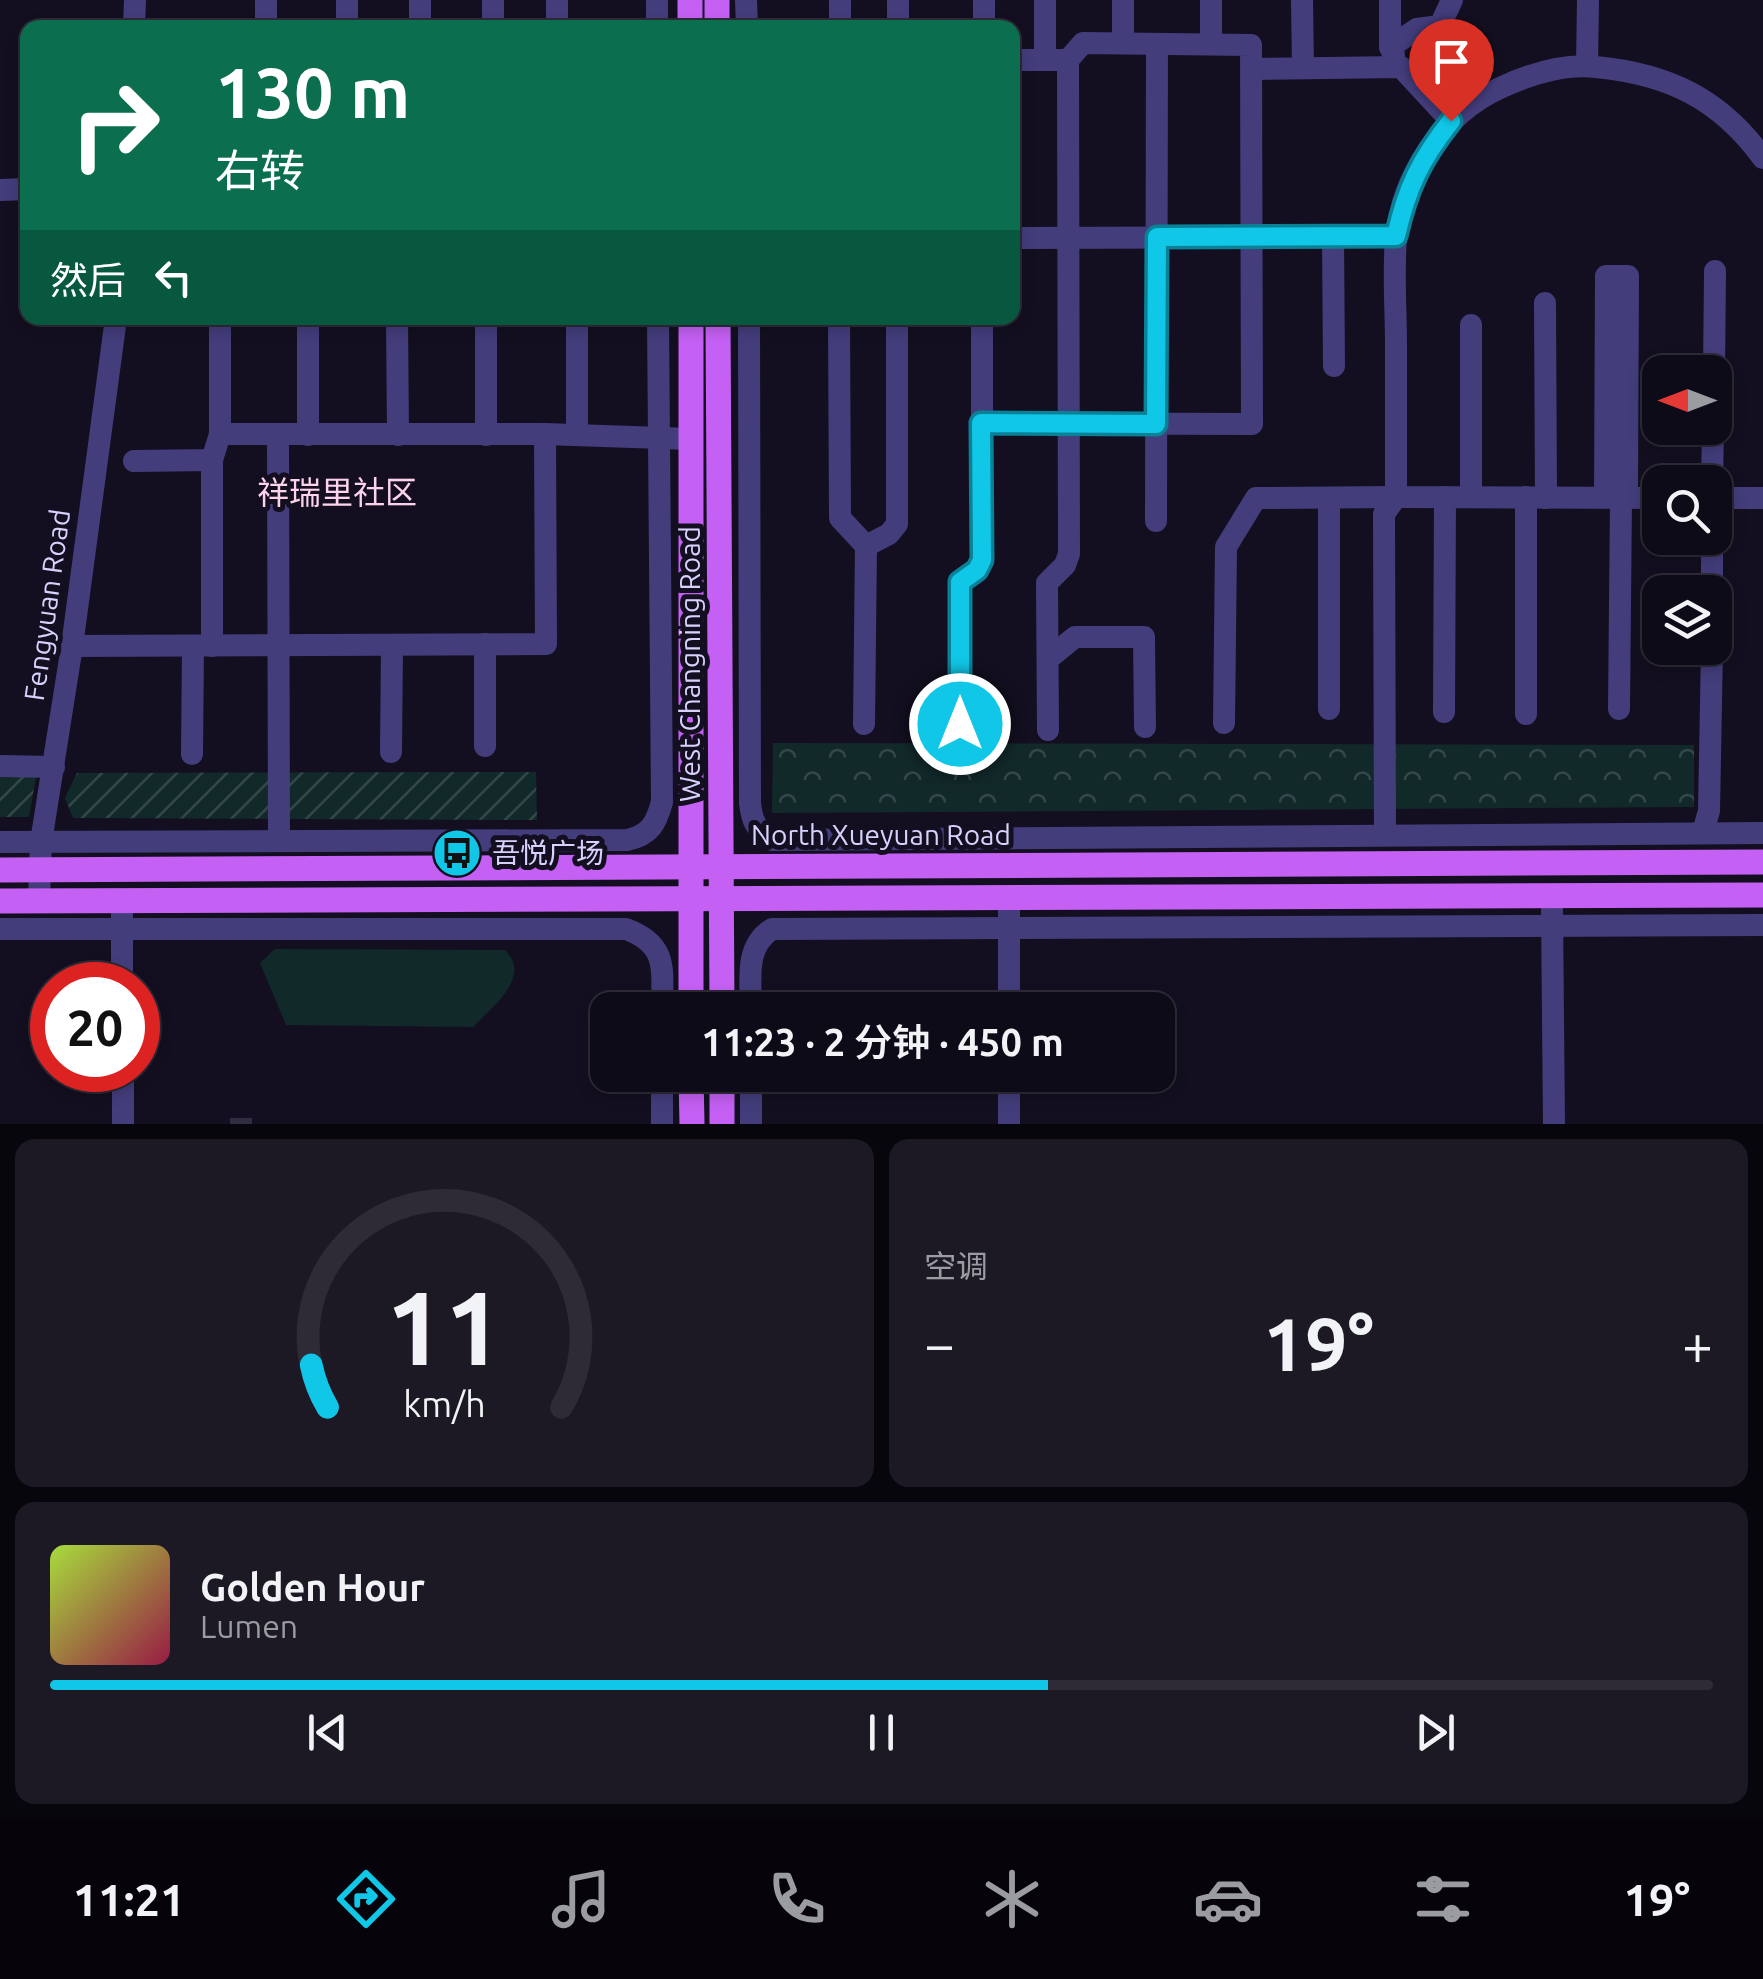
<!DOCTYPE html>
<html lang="zh">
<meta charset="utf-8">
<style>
body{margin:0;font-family:Ubuntu,"Noto Sans SC",sans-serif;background:#1c1925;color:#f1f3f6;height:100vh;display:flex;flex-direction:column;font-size:38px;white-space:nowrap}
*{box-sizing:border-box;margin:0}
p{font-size:32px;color:#9b9ba2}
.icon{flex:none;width:55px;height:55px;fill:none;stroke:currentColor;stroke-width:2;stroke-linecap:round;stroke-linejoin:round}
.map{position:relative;height:1124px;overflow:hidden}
.drawer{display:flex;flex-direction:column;gap:15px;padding:15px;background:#08060d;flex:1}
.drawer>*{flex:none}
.top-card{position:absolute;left:20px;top:20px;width:1000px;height:305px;border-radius:20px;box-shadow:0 5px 15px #0003,0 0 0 2px #2e2b37;background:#0b6e4f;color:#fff;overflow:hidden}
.needle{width:65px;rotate:270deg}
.fabs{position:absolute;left:1642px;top:355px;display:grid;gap:20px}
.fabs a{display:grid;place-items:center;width:90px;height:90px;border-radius:20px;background:#0e0b18;box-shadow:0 5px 15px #0003,0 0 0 2px #2e2b37;font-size:50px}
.speed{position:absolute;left:30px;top:962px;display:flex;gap:20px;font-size:50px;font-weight:700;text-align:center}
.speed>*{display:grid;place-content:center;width:130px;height:130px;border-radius:50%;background:#0e0b18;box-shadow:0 5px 15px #0003,0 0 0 2px #2e2b37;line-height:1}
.speed .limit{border:15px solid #d22;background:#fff;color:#111}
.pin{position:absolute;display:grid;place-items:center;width:85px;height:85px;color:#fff;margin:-102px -42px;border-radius:50% 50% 50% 0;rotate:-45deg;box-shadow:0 0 10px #0007}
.pin .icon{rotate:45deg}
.me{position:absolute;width:110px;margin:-55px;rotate:0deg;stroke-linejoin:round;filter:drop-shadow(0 0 8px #0008)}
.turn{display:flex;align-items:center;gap:35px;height:210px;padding:0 30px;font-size:45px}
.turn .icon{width:130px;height:130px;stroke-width:2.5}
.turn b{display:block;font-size:70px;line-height:85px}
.then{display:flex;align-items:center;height:95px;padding:0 30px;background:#0003;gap:20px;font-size:38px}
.big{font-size:75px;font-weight:600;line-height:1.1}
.drawer .widget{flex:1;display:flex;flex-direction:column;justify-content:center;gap:15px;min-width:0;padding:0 35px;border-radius:20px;background:#1c1925}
.drawer .dial{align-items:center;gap:0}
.dial svg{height:260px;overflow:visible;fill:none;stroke:#2e2b37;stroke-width:7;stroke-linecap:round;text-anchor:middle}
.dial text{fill:#f1f3f6;stroke:none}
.song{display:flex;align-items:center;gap:30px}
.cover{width:120px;height:120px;border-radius:15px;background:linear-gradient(135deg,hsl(80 70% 55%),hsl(340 70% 35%))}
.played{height:10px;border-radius:5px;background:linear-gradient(90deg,#11c7e8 60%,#2e2b37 60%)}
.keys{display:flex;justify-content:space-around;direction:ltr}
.heat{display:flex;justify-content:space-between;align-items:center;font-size:55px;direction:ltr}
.drawer .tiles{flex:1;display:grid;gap:15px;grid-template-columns:1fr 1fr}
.widget:last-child{grid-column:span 2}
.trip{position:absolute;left:590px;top:992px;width:585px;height:100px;border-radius:20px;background:#0e0b18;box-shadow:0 5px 15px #0003,0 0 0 2px #2e2b37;font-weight:600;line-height:100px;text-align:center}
.tab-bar{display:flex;height:160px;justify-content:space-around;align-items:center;background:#06040a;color:#9b9ba2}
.tab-bar .icon{width:70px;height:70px}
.tab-bar .current{color:#11c7e8}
.tab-bar b{font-size:45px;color:#f1f3f6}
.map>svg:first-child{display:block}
.grass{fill:#12292a}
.forest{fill:url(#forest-crowns)}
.garden{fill:url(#garden-furrows)}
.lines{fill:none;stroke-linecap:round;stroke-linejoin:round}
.minor-tunnel{stroke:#312c41;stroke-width:22;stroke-dasharray:22 11;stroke-linecap:butt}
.minor{stroke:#433d7c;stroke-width:22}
.major{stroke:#c560f4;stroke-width:25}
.route-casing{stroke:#0b8197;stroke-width:25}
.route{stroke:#11c7e8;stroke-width:18}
.labels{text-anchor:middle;stroke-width:10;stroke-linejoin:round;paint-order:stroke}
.street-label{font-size:28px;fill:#d8d1fc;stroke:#130f20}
.poi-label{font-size:28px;fill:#d8d1fc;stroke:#130f20;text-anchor:start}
.quarter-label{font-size:32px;fill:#fcd3eb;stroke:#130f20}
</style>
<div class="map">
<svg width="1763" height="1124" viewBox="0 0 1763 1124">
<defs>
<pattern id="forest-crowns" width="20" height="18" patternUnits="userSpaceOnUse" patternTransform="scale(2.5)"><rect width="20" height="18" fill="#12292a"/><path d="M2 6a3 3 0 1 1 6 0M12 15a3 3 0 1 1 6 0" fill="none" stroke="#34474a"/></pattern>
<pattern id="garden-furrows" width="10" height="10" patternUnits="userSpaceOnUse" patternTransform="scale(2.5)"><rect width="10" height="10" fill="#12292a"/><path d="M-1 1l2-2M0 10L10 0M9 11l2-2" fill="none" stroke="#34474a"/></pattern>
</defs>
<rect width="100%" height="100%" fill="#130f20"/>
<path class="grass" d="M275,949l230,1c28,27 -14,58 -32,77l-187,-2 -26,-62z"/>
<polygon class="forest" points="773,743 1694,745 1694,807 772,813"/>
<g class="garden">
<polygon points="0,771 37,771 29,817 0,817"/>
<polygon points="536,772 537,820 73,818 65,798 77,773"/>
</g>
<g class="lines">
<polyline class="minor-tunnel" points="241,1118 241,1124"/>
<g class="minor">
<polyline points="347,0 347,28"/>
<polyline points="493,0 493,28"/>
<polyline points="657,0 657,28"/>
<polyline points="746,0 747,28"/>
<polyline points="1045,0 1045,60"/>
<polyline points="1123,0 1123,43"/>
<polyline points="1211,0 1211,44"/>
<polyline points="1302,0 1303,68"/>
<polyline points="1390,0 1390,47 1394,55"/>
<polyline points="134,28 135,0"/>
<polyline points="266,28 266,0"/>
<polyline points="420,28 420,0"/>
<polyline points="557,28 557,0"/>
<polyline points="840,28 840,0"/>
<polyline points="898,28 898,0"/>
<polyline points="984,28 984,0"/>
<polyline points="1390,47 1417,29 1440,26 1452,0"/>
<polyline points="1587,66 1588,0"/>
<polyline points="1252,69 1401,67 1451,121"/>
<polyline points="0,190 28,189"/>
<polyline points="1333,237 1334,366"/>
<polyline points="1012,238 1396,237"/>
<polyline points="1545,303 1546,498"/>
<polyline points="397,318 398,435"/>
<polyline points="577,318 577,435"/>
<path d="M749,318l1,485c2,19 6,26 22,37l991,-7"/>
<polyline points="839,318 840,518 866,546"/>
<polyline points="1714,372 1715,271"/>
<polyline points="981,423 1252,424 1251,45 1083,43 1068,60 1012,60"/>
<polyline points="220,434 545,434 691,439"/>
<polyline points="278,435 279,841"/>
<polyline points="308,435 308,318"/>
<polyline points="486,435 486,318"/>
<polyline points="212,460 212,646"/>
<polyline points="134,461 212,460 220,434 220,318"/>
<polyline points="1712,482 1713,428"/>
<polyline points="1471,497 1471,325"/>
<polyline points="1605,497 1606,276 1628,276 1627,498"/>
<polyline points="1329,498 1329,709"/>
<path d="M1660,498l-264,-1c0,-50 0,-101 0,-152 0,-35 -3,-72 0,-107 6,-63 47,-124 104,-150 30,-14 63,-25 96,-21 73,7 124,32 167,91"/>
<polyline points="1715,498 1763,498"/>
<polyline points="1156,521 1157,44"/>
<polyline points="1712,538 1712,592"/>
<polyline points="485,644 485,746"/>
<polyline points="72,646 546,644 545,434"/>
<polyline points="1048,659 1075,637 1144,637 1145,727"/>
<polyline points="1619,709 1621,498"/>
<polyline points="1444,712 1445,497"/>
<polyline points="1526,714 1526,497"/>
<polyline points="1224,723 1226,547 1256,498 1396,497"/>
<polyline points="864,724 866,546 889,534 897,524 897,318"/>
<polyline points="961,724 960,583 977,570 982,561 982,318"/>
<polyline points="1048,730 1047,583 1065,565 1069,554 1068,60"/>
<polyline points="391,752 392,645"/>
<polyline points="192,754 193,646"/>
<polyline points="0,766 54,767"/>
<polyline points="1703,832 1709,811 1712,648"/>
<polyline points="1385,835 1384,514 1396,497"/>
<path d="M0,842l627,-2c23,-5 29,-16 35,-38l-4,-484"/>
<polyline points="39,901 41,842 72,646 116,318"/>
<polyline points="1552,910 1554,1124"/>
<polyline points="122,913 122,985"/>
<path d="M0,929h626c43,16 36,41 36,81"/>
<path d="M751,1010c0,-30 -7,-63 21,-81l991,-4"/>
<polyline points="1009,1010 1009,912"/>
<polyline points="123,1070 123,1124"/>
<polyline points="662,1075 662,1124"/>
<polyline points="751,1075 751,1124"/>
<polyline points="1009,1075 1009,1124"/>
</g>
<g class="major">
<polyline points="690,0 690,28"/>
<polyline points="717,0 717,28"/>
<polyline points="691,318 691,1010"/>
<polyline points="718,318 722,1010"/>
<polyline points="0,870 1763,862"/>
<polyline points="0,901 1763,895"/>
<polyline points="691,1075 692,1124"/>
<polyline points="722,1075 722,1124"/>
</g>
</g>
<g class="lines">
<g class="route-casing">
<path id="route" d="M960,724v-142l17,-12 5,-10 -1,-137 175,1 1,-187 239,-1c11,-48 24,-76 55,-115"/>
</g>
<use href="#route" class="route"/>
</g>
<defs>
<g id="bus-disc" transform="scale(2.5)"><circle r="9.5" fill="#11c7e8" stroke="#130f20"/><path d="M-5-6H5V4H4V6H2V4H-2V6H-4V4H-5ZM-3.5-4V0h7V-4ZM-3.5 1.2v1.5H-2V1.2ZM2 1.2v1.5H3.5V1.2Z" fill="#111"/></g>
</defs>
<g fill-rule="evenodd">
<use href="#bus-disc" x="457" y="853"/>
</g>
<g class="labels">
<g class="street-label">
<text transform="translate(47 605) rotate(-82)" y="10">Fengyuan Road</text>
<text transform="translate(690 664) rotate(-90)" y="10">West Changning Road</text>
<text x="881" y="845">North Xueyuan Road</text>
</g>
<g class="poi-label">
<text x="492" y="863">吾悦广场</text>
</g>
<g class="quarter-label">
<text x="337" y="504">祥瑞里社区</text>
</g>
</g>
</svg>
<div class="fabs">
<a><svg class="needle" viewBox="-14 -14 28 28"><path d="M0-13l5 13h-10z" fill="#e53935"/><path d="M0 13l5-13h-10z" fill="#9b9ba2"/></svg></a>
<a><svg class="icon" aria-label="search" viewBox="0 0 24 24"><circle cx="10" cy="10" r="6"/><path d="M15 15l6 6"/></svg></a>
<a><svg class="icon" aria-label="layers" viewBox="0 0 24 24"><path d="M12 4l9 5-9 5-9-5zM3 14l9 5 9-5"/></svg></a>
</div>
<div class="speed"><div class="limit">20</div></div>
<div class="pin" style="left:1451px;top:121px;background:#d93025"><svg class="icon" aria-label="arrive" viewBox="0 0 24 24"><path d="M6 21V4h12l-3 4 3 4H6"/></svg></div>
<svg class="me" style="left:960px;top:724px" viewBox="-20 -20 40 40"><circle r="17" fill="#11c7e8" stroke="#fff" stroke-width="3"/><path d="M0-11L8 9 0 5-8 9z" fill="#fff"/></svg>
<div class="trip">11:23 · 2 分钟 · 450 m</div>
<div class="top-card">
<div class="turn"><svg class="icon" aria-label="right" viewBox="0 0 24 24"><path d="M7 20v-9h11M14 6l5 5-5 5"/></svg><div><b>130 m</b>右转</div></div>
<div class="then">然后<svg class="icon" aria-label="left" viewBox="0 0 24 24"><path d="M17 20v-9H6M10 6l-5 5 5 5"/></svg></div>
</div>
</div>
<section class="drawer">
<div class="tiles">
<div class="widget dial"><svg viewBox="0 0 100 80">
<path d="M14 69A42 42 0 1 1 86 69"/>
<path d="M14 69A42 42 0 0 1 9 56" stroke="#11c7e8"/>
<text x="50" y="56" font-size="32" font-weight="700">11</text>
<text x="50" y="72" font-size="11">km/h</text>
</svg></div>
<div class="widget"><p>空调</p>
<div class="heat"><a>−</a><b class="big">19°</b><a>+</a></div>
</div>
<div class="widget">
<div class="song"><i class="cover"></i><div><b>Golden Hour</b><p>Lumen</p></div></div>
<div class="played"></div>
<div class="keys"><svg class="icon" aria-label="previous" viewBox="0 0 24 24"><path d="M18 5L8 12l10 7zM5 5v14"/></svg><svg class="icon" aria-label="pause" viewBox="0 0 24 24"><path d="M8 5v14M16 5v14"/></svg><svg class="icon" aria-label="next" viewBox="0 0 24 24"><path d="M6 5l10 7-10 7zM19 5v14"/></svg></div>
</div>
</div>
</section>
<nav class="tab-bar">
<b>11:21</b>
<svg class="icon current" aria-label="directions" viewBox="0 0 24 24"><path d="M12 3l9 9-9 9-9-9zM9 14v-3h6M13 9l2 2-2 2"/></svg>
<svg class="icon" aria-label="music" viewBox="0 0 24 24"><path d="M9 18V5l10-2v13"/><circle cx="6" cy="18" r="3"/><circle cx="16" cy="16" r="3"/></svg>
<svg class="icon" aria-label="phone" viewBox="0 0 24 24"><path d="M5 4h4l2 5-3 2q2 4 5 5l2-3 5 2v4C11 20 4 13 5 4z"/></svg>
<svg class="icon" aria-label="climate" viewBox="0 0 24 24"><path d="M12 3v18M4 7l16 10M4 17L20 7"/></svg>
<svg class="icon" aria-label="car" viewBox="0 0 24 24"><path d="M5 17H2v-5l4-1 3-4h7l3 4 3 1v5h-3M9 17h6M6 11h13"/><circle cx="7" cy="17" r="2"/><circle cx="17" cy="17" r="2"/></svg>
<svg class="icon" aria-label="filters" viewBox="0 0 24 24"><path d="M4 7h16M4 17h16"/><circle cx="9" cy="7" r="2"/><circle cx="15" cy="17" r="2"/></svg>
<b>19°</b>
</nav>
